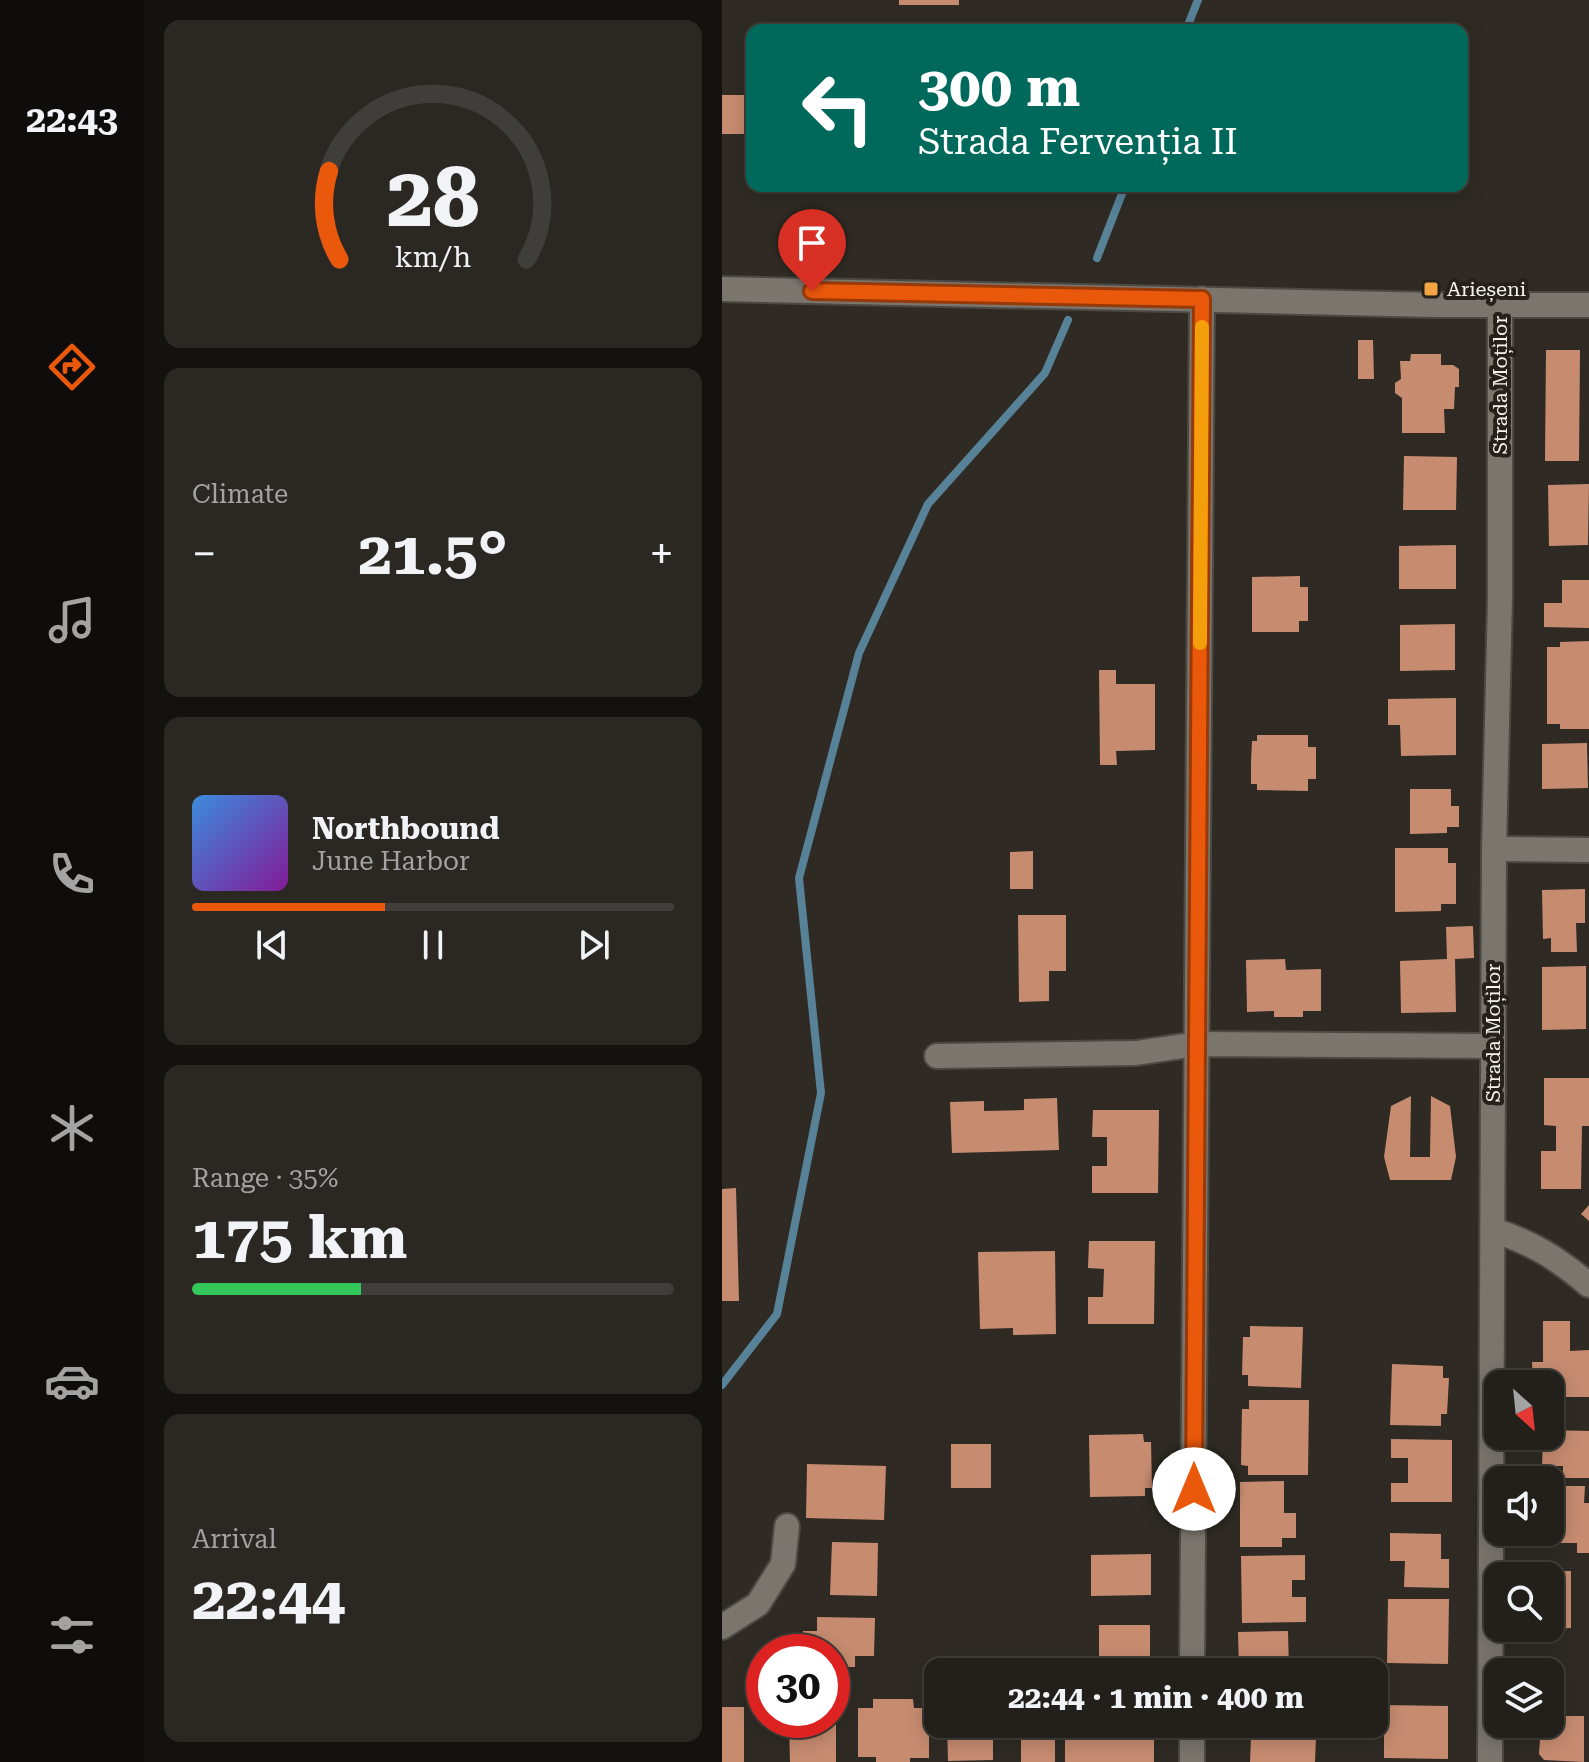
<!DOCTYPE html>
<meta charset="utf-8">
<style>
body{margin:0;font-family:"Roboto Serif",serif;background:#2b2824;color:#f1f3f6;height:100vh;display:flex;flex-direction:column;font-size:30px;white-space:nowrap}
*{box-sizing:border-box;margin:0}
p{font-size:26px;color:#a3a3a3}
.icon{flex:none;width:44px;height:44px;fill:none;stroke:currentColor;stroke-width:2;stroke-linecap:round;stroke-linejoin:round}
.map{position:relative;flex:1;overflow:hidden}
.drawer{display:flex;flex-direction:column;gap:20px;padding:20px;background:#13120f;width:578px}
.drawer>*{flex:none}
.top-card{position:absolute;left:24px;top:24px;width:722px;height:168px;border-radius:16px;box-shadow:0 4px 20px #0003,0 0 0 2px #403e3a;background:#00695c;color:#fff;overflow:hidden}
.needle{width:52px;rotate:153deg}
.controls{position:absolute;left:762px;top:1370px;display:grid;gap:16px}
.controls a{display:grid;place-items:center;width:80px;height:80px;border-radius:16px;background:#23201b;box-shadow:0 4px 20px #0003,0 0 0 2px #403e3a;font-size:40px}
.speed{position:absolute;left:24px;top:1634px;display:flex;gap:16px;font-size:40px;font-weight:700;text-align:center}
.speed>*{display:grid;place-content:center;width:104px;height:104px;border-radius:50%;background:#23201b;box-shadow:0 4px 20px #0003,0 0 0 2px #403e3a;line-height:1}
.speed .limit{border:12px solid #d22;background:#fff;color:#111}
.pin{position:absolute;display:grid;place-items:center;width:68px;height:68px;color:#fff;margin:-82px -34px;border-radius:50% 50% 50% 0;rotate:-45deg;box-shadow:0 0 8px #0007}
.pin .icon{rotate:45deg}
.me{position:absolute;width:88px;margin:-44px;rotate:0deg;stroke-linejoin:round;filter:drop-shadow(0 0 6px #0008)}
.turn{display:flex;align-items:center;gap:28px;height:168px;padding:0 40px;font-size:36px}
.turn .icon{width:104px;height:104px;stroke-width:2.5}
.turn b{display:block;font-size:56px;line-height:68px}
.big{font-size:60px;font-weight:700;line-height:1.1}
.drawer .widget{flex:1;display:flex;flex-direction:column;justify-content:center;gap:12px;min-width:0;padding:0 28px;border-radius:16px;background:#2b2824}
.drawer .dial{align-items:center;gap:0}
.dial svg{height:208px;overflow:visible;fill:none;stroke:#403e3a;stroke-width:7;stroke-linecap:round;text-anchor:middle}
.dial text{fill:#f1f3f6;stroke:none}
.song{display:flex;align-items:center;gap:24px}
.cover{width:96px;height:96px;border-radius:12px;background:linear-gradient(135deg,hsl(210 70% 55%),hsl(290 70% 35%))}
.played{height:8px;border-radius:4px;background:linear-gradient(90deg,#ea580c 40%,#403e3a 40%)}
.keys{display:flex;justify-content:space-around;direction:ltr}
.heat{display:flex;justify-content:space-between;align-items:center;font-size:44px;direction:ltr}
.charge{height:12px;border-radius:6px;background:linear-gradient(90deg,#34c759 35%,#403e3a 0)}
.trip{position:absolute;left:202px;top:1658px;width:464px;height:80px;border-radius:16px;background:#23201b;box-shadow:0 4px 20px #0003,0 0 0 2px #403e3a;font-weight:700;line-height:80px;text-align:center}
main{display:flex;flex:1;min-height:0}
.menu{display:flex;flex-direction:column;width:144px;justify-content:space-around;align-items:center;background:#0e0d0b;color:#a3a3a3}
.menu .icon{width:56px;height:56px}
.menu .current{color:#ea580c}
.menu b{font-size:36px;color:#f1f3f6}
.map>svg:first-child{display:block}
.lines{fill:none;stroke-linecap:round;stroke-linejoin:round}
.stream{stroke:#578298;stroke-width:8}
.building{fill:#c78c70}
.minor-casing{stroke:#4c4943;stroke-width:28}
.minor{stroke:#7a756d;stroke-width:24}
.route-casing{stroke:#983908;stroke-width:20}
.route{stroke:#ea580c;stroke-width:14}
.slow{stroke:#f59e0b;stroke-width:14}
.poi-dot{fill:#f3a443;stroke:#25211a;stroke-width:3}
.labels{text-anchor:middle;stroke-width:8;stroke-linejoin:round;paint-order:stroke}
.poi-label{font-size:20px;fill:#f5f2ed;stroke:#25211a;text-anchor:start}
.street-label{font-size:20px;fill:#f5f2ed;stroke:#25211a}
</style>
<main>
<nav class="menu">
<b>22:43</b>
<svg class="icon current" aria-label="directions" viewBox="0 0 24 24"><path d="M12 3l9 9-9 9-9-9zM9 14v-3h6M13 9l2 2-2 2"/></svg>
<svg class="icon" aria-label="music" viewBox="0 0 24 24"><path d="M9 18V5l10-2v13"/><circle cx="6" cy="18" r="3"/><circle cx="16" cy="16" r="3"/></svg>
<svg class="icon" aria-label="phone" viewBox="0 0 24 24"><path d="M5 4h4l2 5-3 2q2 4 5 5l2-3 5 2v4C11 20 4 13 5 4z"/></svg>
<svg class="icon" aria-label="climate" viewBox="0 0 24 24"><path d="M12 3v18M4 7l16 10M4 17L20 7"/></svg>
<svg class="icon" aria-label="car" viewBox="0 0 24 24"><path d="M5 17H2v-5l4-1 3-4h7l3 4 3 1v5h-3M9 17h6M6 11h13"/><circle cx="7" cy="17" r="2"/><circle cx="17" cy="17" r="2"/></svg>
<svg class="icon" aria-label="filters" viewBox="0 0 24 24"><path d="M4 7h16M4 17h16"/><circle cx="9" cy="7" r="2"/><circle cx="15" cy="17" r="2"/></svg>
</nav>
<section class="drawer">
<div class="widget dial"><svg viewBox="0 0 100 80">
<path d="M14 69A42 42 0 1 1 86 69"/>
<path d="M14 69A42 42 0 0 1 10 35" stroke="#ea580c"/>
<text x="50" y="56" font-size="32" font-weight="700">28</text>
<text x="50" y="72" font-size="11">km/h</text>
</svg></div>
<div class="widget"><p>Climate</p>
<div class="heat"><a>−</a><b class="big">21.5°</b><a>+</a></div>
</div>
<div class="widget">
<div class="song"><i class="cover"></i><div><b>Northbound</b><p>June Harbor</p></div></div>
<div class="played"></div>
<div class="keys"><svg class="icon" aria-label="previous" viewBox="0 0 24 24"><path d="M18 5L8 12l10 7zM5 5v14"/></svg><svg class="icon" aria-label="pause" viewBox="0 0 24 24"><path d="M8 5v14M16 5v14"/></svg><svg class="icon" aria-label="next" viewBox="0 0 24 24"><path d="M6 5l10 7-10 7zM19 5v14"/></svg></div>
</div>
<div class="widget"><p>Range · 35%</p><b class="big">175 km</b><div class="charge"></div></div>
<div class="widget"><p>Arrival</p><b class="big">22:44</b></div>
</section>
<div class="map">
<svg width="867" height="1762" viewBox="0 0 867 1762">
<rect width="100%" height="100%" fill="#2f2b24"/>
<g class="lines">
<g class="stream">
<polyline points="464,30 476,0"/>
<polyline points="375,258 403,186"/>
<polyline points="0,1385 55,1314 99,1093 77,878 137,653 206,504 323,373 346,320"/>
</g>
</g>
<g class="building">
<rect x="177" y="0" width="60" height="5"/>
<rect x="0" y="95" width="30" height="39"/>
<polygon points="636,340 651,340 652,379 636,379"/>
<polygon points="824,350 858,350 857,461 823,461"/>
<polygon points="689,354 719,354 719,365 731,365 737,369 737,387 733,387 732,409 722,409 723,433 680,433 680,398 673,393 673,383 679,379 678,361 688,361"/>
<polygon points="682,456 735,457 734,510 681,510"/>
<polygon points="867,484 866,545 827,546 826,485"/>
<polygon points="734,545 734,589 677,589 677,546"/>
<polygon points="578,576 578,587 586,587 586,621 577,621 577,632 530,632 530,577"/>
<polygon points="840,580 867,580 867,628 822,627 822,603 840,603"/>
<polygon points="733,624 733,670 678,671 678,625"/>
<polygon points="867,641 867,729 838,729 838,724 825,724 825,647 838,647 838,642"/>
<polygon points="377,670 394,670 394,684 433,684 433,750 394,751 395,765 378,765"/>
<polygon points="734,698 734,755 679,756 678,725 666,725 666,699"/>
<polygon points="535,735 586,735 586,747 594,747 594,779 586,779 586,791 535,790 535,784 529,784 529,762 530,741 535,741"/>
<polygon points="865,743 866,788 820,789 820,744"/>
<polygon points="688,789 729,789 729,806 737,806 737,827 725,827 725,833 688,834"/>
<polygon points="673,848 726,848 726,863 734,863 734,904 719,904 719,911 673,912"/>
<polygon points="311,851 311,889 288,889 288,852"/>
<polygon points="863,889 863,923 854,923 855,952 829,952 829,938 821,939 820,890"/>
<polygon points="296,915 344,915 344,971 327,971 327,1001 297,1002"/>
<polygon points="751,926 752,958 733,959 734,1012 679,1013 678,961 725,959 724,927"/>
<polygon points="563,959 564,970 599,969 599,1011 581,1011 581,1017 552,1017 552,1011 525,1012 524,960"/>
<polygon points="864,966 864,1029 820,1030 820,967"/>
<polygon points="822,1078 867,1078 867,1126 860,1126 859,1189 819,1189 819,1151 834,1151 834,1126 822,1125"/>
<polygon points="689,1096 688,1157 708,1157 709,1096 728,1106 734,1157 729,1180 668,1180 662,1157 669,1106"/>
<polygon points="335,1098 337,1150 230,1153 228,1102 262,1101 262,1111 302,1110 302,1099"/>
<polygon points="371,1110 437,1110 436,1193 370,1193 370,1166 385,1166 385,1137 370,1137"/>
<polygon points="14,1188 17,1301 0,1301 0,1189"/>
<polygon points="867,1205 867,1221 859,1214"/>
<polygon points="367,1241 433,1241 432,1324 366,1324 366,1297 381,1297 382,1269 366,1268"/>
<polygon points="333,1251 334,1334 291,1335 291,1328 258,1329 256,1252"/>
<polygon points="821,1321 848,1321 848,1351 867,1350 867,1397 828,1397 828,1384 811,1383 810,1362 821,1362"/>
<polygon points="528,1326 581,1327 579,1388 526,1386 526,1375 520,1375 521,1337 528,1337"/>
<polygon points="670,1364 721,1366 721,1378 727,1378 725,1414 719,1414 719,1426 668,1425"/>
<polygon points="527,1400 587,1400 586,1475 526,1475 526,1466 519,1465 520,1409 527,1409"/>
<polygon points="828,1430 867,1431 867,1478 841,1478 841,1466 820,1466 821,1436 828,1436"/>
<polygon points="421,1434 422,1442 429,1442 430,1488 423,1488 423,1496 368,1497 367,1435"/>
<polygon points="669,1439 730,1440 730,1502 669,1502 669,1483 686,1483 686,1458 669,1458"/>
<rect x="229" y="1444" width="40" height="44"/>
<polygon points="85,1464 164,1466 162,1520 84,1518"/>
<polygon points="562,1481 562,1513 574,1513 574,1538 560,1538 560,1547 518,1547 518,1482"/>
<polygon points="828,1486 863,1486 862,1503 867,1503 867,1553 855,1553 855,1543 825,1543 825,1532 828,1532"/>
<polygon points="668,1533 719,1534 719,1559 727,1559 727,1588 682,1587 683,1561 668,1561"/>
<polygon points="110,1542 156,1543 155,1596 108,1595"/>
<polygon points="429,1554 429,1595 369,1596 369,1555"/>
<polygon points="583,1555 583,1580 570,1580 570,1597 584,1597 584,1622 520,1623 519,1556"/>
<polygon points="814,1571 849,1571 849,1628 828,1629 828,1576 814,1576"/>
<polygon points="666,1599 727,1599 726,1664 665,1663"/>
<polygon points="95,1617 153,1618 152,1656 133,1656 133,1667 110,1667 110,1652 80,1652 81,1631 95,1631"/>
<rect x="377" y="1625" width="51" height="47"/>
<polygon points="566,1631 567,1672 517,1672 516,1632"/>
<polygon points="151,1699 191,1699 192,1708 207,1708 207,1758 188,1758 188,1762 154,1762 154,1757 136,1757 136,1708 151,1708"/>
<polygon points="662,1705 726,1706 726,1759 662,1758"/>
<rect x="0" y="1707" width="22" height="55"/>
<polygon points="828,1716 862,1716 862,1762 822,1760 817,1754 819,1724 828,1724"/>
<polygon points="67,1723 114,1723 114,1762 68,1762"/>
<polygon points="225,1724 271,1724 271,1760 226,1761"/>
<rect x="299" y="1724" width="34" height="38"/>
<polygon points="392,1724 432,1724 432,1762 343,1762 343,1736 392,1736"/>
<polygon points="536,1724 586,1724 586,1737 594,1737 593,1762 528,1762 529,1737 536,1736"/>
</g>
<g class="lines">
<g class="minor-casing">
<g id="minor">
<polyline points="0,289 713,305 867,305"/>
<polyline points="772,849 867,850"/>
<polyline points="215,1056 414,1053 475,1044 771,1046"/>
<path d="M771,1230c40,13 64,28 96,55"/>
<polyline points="0,1627 36,1604 61,1564 65,1526"/>
<polyline points="470,1672 480,299"/>
<polyline points="470,1762 470,1724"/>
<polyline points="768,1762 772,849 778,598 778,305"/>
</g>
</g>
<use href="#minor" class="minor"/>
</g>
<g class="lines">
<g class="route-casing">
<polyline id="route" points="90,291 480,299 472,1489"/>
</g>
<use href="#route" class="route"/>
<polyline class="slow" points="478,643 480,327"/>
</g>
<rect class="poi-dot" x="701" y="281" width="16" height="16" rx="4"/>
<g class="labels">
<g class="poi-label">
<text x="725" y="296">Arieșeni</text>
</g>
<g class="street-label">
<text transform="translate(778 385) rotate(-90)" y="7">Strada Moților</text>
<text transform="translate(771 1033) rotate(-90)" y="7">Strada Moților</text>
</g>
</g>
</svg>
<div class="controls">
<a><svg class="needle" viewBox="-14 -14 28 28"><path d="M0-13l5 13h-10z" fill="#e53935"/><path d="M0 13l5-13h-10z" fill="#a3a3a3"/></svg></a>
<a><svg class="icon" aria-label="sound" viewBox="0 0 24 24"><path d="M4 9h4l5-4v14l-5-4H4zM17 9q2 3 0 6"/></svg></a>
<a><svg class="icon" aria-label="search" viewBox="0 0 24 24"><circle cx="10" cy="10" r="6"/><path d="M15 15l6 6"/></svg></a>
<a><svg class="icon" aria-label="layers" viewBox="0 0 24 24"><path d="M12 4l9 5-9 5-9-5zM3 14l9 5 9-5"/></svg></a>
</div>
<div class="speed"><div class="limit">30</div></div>
<div class="pin" style="left:90px;top:291px;background:#d93025"><svg class="icon" aria-label="arrive" viewBox="0 0 24 24"><path d="M6 21V4h12l-3 4 3 4H6"/></svg></div>
<svg class="me" style="left:472px;top:1489px" viewBox="-20 -20 40 40"><circle r="19" fill="#fff"/><path d="M0-13L10 11 0 6-10 11z" fill="#ea580c"/></svg>
<div class="trip">22:44 · 1 min · 400 m</div>
<div class="top-card">
<div class="turn"><svg class="icon" aria-label="left" viewBox="0 0 24 24"><path d="M17 20v-9H6M10 6l-5 5 5 5"/></svg><div><b>300 m</b>Strada Fervenția II</div></div>
</div>
</div>
</main>
